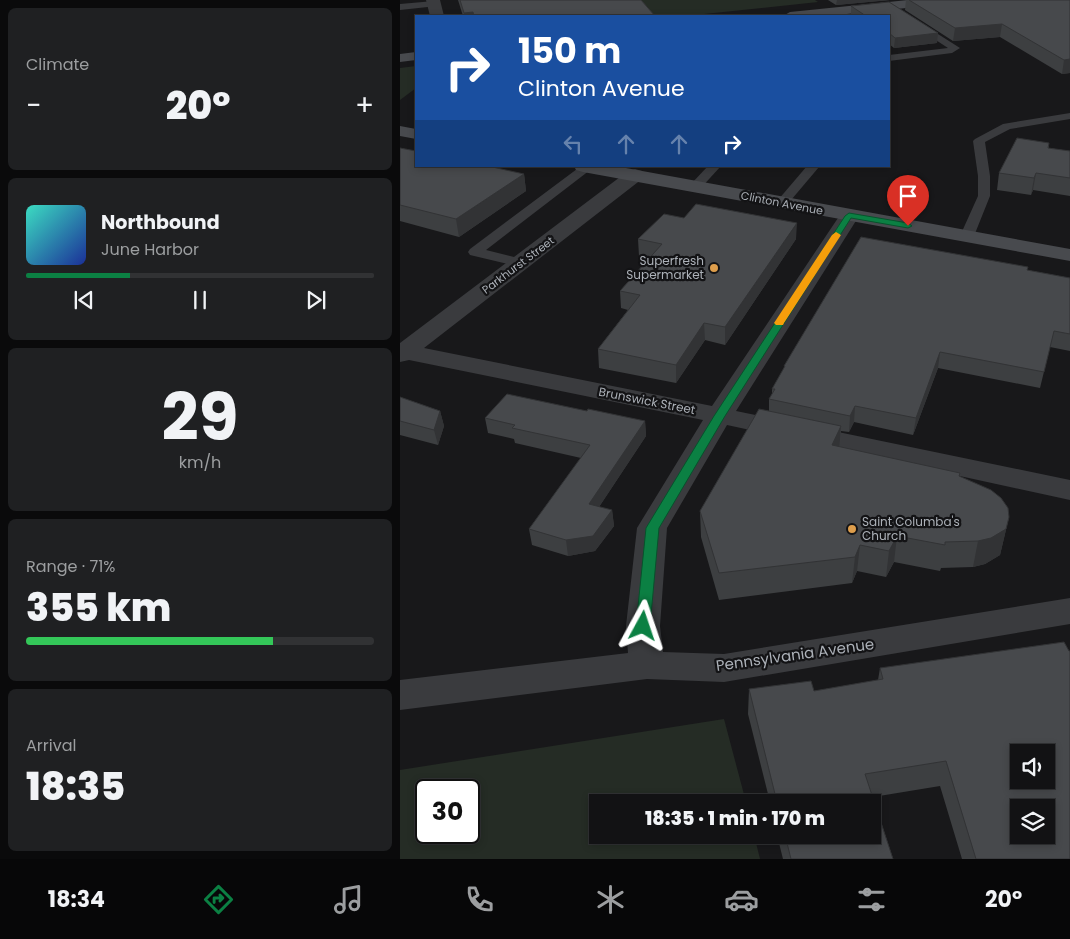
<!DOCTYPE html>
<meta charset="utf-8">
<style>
body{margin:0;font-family:Poppins,sans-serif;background:#1f2022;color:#f1f3f6;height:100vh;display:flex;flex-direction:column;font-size:19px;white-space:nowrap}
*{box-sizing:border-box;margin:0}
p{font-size:16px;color:#9c9ea0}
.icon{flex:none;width:28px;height:28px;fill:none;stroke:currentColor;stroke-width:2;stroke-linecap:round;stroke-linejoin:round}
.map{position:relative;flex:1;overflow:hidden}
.drawer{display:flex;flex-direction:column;gap:8px;padding:8px;background:#0a0a0b;width:400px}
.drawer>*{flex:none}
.top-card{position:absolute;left:15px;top:15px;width:475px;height:152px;border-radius:0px;box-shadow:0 2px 8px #0003,0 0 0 1px #313234;background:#1a4fa0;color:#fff;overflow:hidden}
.fabs{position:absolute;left:610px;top:744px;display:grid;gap:10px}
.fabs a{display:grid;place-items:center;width:45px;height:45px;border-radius:0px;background:#121214;box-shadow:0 2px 8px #0003,0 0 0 1px #313234;font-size:25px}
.speed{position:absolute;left:15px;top:779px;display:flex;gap:10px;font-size:25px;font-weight:700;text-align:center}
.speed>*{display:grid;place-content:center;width:65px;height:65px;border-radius:50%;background:#121214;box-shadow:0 2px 8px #0003,0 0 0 1px #313234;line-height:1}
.speed .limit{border:2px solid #111;border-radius:8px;background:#fff;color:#111}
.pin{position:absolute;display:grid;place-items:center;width:42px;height:42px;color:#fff;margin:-51px -21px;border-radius:50% 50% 50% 0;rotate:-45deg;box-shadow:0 0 5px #0007}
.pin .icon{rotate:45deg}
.me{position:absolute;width:55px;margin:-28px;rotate:5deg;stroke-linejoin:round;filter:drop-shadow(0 0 4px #0008)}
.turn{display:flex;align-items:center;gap:18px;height:105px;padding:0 20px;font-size:22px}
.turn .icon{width:65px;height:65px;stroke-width:2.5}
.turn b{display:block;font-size:35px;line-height:42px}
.lanes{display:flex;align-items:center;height:48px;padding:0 20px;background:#0003;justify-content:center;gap:25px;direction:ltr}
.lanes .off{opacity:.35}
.big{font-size:38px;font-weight:800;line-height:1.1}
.drawer .card{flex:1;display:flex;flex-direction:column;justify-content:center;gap:8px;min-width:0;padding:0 18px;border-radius:8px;background:#1f2022}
.drawer .dial{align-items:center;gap:0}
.dial b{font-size:65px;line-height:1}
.song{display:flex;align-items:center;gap:15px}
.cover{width:60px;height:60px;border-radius:8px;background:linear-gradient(135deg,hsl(170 70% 55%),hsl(230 70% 35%))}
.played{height:5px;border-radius:2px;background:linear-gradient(90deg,#0b8043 30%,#313234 30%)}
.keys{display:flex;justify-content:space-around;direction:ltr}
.heat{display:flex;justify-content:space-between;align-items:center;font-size:28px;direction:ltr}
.charge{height:8px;border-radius:4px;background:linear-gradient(90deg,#34c759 71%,#313234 0)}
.trip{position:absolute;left:189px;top:794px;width:292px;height:50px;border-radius:0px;background:#121214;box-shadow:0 2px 8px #0003,0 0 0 1px #313234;font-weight:800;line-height:50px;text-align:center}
.tab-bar{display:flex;height:80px;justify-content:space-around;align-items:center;background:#070708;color:#9c9ea0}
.tab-bar .icon{width:35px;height:35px}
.tab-bar .active{color:#0b8043}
.tab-bar b{font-size:22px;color:#f1f3f6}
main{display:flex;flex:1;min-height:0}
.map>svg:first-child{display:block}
.green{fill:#252c25;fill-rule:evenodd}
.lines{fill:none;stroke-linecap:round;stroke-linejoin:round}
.lane{fill:#3a3b3e;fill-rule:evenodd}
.street{fill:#3a3b3e;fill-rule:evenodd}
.secondary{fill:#484a4e;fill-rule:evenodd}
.wall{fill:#3d3f41}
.shaded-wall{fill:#323335}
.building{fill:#47494c;stroke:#323335;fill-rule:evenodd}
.route{fill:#0b8043;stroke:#07532c}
.slow{fill:#f59e0b}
.poi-dot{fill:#de9e4c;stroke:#131315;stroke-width:2}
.labels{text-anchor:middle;stroke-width:4.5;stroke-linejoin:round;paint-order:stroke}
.far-street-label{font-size:11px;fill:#acb1b8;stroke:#131315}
.poi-label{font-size:12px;fill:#acb1b8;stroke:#131315;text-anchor:end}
.street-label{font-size:12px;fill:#acb1b8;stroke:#131315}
.near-street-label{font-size:15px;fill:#acb1b8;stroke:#131315}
</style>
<main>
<section class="drawer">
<div class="card"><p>Climate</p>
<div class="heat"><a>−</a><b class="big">20°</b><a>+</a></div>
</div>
<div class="card">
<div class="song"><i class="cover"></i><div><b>Northbound</b><p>June Harbor</p></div></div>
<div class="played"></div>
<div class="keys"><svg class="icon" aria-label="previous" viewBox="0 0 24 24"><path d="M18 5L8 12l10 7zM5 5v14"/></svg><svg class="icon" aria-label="pause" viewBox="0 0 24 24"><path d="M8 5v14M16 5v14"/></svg><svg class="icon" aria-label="next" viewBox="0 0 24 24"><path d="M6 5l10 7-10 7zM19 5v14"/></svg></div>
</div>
<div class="card dial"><b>29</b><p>km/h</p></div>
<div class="card"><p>Range · 71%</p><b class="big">355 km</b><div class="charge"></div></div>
<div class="card"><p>Arrival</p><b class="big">18:35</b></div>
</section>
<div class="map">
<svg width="670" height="859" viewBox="0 0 670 859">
<rect width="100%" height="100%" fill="#18181a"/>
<g class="green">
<polygon points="238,0 415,0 418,2 285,16 252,16"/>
<polygon points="16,66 16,88 0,100 0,68"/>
<path d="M324,719l22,83h-148v33h156l6,24h-360v-89zM26,790h43v42h-43z"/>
</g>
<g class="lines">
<g class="lane">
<polygon points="34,1 38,4 37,6 0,10 0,4"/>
<polygon points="519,22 560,48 552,53 489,61 489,55 548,48 516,27 515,25"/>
<polygon points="670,113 670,119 610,129 585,142 590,176 590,196 574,236 572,239 562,239 560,236 578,196 578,176 573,141 575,139 603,124"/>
<polygon points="181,166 194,167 86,250 126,260 128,263 126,266 121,267 70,255 68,252 70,249"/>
<polygon points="308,166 321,166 299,190 291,190 289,187 291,184"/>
<polygon points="407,166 419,167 386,206 378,206 376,203 378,200"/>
</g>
<g class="street">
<polygon points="26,0 40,0 44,16 30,16"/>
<polygon points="235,169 242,171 244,175 242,179 24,348 312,406 442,212 449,210 456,212 459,216 336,411 670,480 670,500 327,425 267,528 260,626 263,652 324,654 670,598 670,624 324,682 247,679 0,710 0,680 228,653 226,626 237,528 303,420 9,360 0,362 0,343 228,171"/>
</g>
<g class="secondary">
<polygon points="508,0 553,0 546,4 427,16 383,16 390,12"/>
<polygon points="16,52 16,60 0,62 0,54"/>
<polygon points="0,126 16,129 16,139 0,136"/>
<polygon points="174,166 215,166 670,249 670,261 183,172 176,170"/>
</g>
</g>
<g class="wall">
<polygon points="58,0 241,0 255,16 63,16"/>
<polygon points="428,0 490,0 436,5"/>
<polygon points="506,0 670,0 670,73 662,74 600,37 553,41 505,10"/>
<polygon points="489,2 538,33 537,43 494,48 489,44 489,16 452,16 451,15 451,6"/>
<polygon points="649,143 649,148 670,151 670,196 633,190 631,195 597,190 599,173"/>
<polygon points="0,148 124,174 126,191 59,237 0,221"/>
<polygon points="238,239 396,239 325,345 305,340 276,383 199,368 198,349 228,310 221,308 220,291 249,258 239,256"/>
<polygon points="627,270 670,278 670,351 650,347 640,388 538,368 513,435 454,422 449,432 441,431 440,447 559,476 609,517 600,555 585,564 573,567 541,568 540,571 494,562 486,577 457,571 452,583 319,600 301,537 300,511 369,411 369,399 372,394 372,389 384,369 384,366"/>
<polygon points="0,397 40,411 44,426 38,445 0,435"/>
<polygon points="187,411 245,421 246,436 199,507 212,510 214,526 195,551 168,556 132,545 129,529 181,458 115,443 114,439 88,433 85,418"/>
<polygon points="480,668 670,859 562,859 540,786 473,797 493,859 383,859 377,835 472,835 472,802 370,802 348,714 349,689 414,691 478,680"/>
</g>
<g class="shaded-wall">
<polygon points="437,0 490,0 436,5"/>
<polygon points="73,12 73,16 65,16 64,13"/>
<polygon points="602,24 600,37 553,41 555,28"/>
<polygon points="538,33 537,43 494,48 495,38"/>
<polygon points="670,59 670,73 662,74 664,60"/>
<polygon points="636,173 633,190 631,195 634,178"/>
<polygon points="124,174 126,191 59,237 56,219"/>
<polygon points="397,223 396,239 325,345 325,327"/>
<polygon points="304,323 305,340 276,383 276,365"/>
<polygon points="540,352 538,368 513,435 516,418"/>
<polygon points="455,406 454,422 449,432 450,416"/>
<polygon points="40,411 44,426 38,445 34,430"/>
<polygon points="245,421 246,436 191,519 189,504"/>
<polygon points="441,426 439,452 432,445"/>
<polygon points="212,510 214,526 195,551 168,556 166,540"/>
<polygon points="609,517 600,555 585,564 573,567 578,541"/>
<polygon points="497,536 494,562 486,577 489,551"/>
<polygon points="460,545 457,571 452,583 455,557"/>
</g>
<g class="building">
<polygon points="60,0 241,0 255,16 74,16 73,12 64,13"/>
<polygon points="509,0 670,0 670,59 664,60 602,24 555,28"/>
<polygon points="489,2 538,33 495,38 489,33 489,16 466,16 451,6"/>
<polygon points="617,138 649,143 648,148 670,151 670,178 636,173 634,178 599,173"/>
<polygon points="0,148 16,151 16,166 88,166 124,174 56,219 0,205"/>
<polygon points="296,204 397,223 325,327 304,323 276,365 198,349 240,295 220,291 262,244 238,239 264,214 284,218"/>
<polygon points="461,237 628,267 627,270 670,278 670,334 654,331 644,372 540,352 516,418 455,406 450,416 369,399 375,389 372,389 385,366 384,366"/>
<polygon points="107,394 187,411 188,409 245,421 189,504 212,510 193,536 166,540 129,529 190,445 112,428 115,425 85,418"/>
<polygon points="0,397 40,411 34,430 0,421"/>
<polygon points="359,409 441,426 432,445 560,473 559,476 591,490 601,498 608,508 609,517 606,529 591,538 578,541 545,542 545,545 497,536 489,551 460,545 455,557 319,573 300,511"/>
<path d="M664,642l5,9h1v208h-94l-30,-98 -81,13 28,85h-102l-6,-24h87v-33h-95l-28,-113 62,-8 3,10 69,-12 -3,-11zM619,752h27v28h-27zM619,808h27v27h-27z"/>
</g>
<polygon class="route" points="449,213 508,223 512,226 508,228 451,218 325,416 259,528 250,626 248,630 243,632 238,630 236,626 246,528 314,416 445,216"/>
<polygon class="slow" points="436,232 441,235 384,323 383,325 376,325 374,323 432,235"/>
<g class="poi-dot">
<circle cx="314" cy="268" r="5"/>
<circle cx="452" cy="529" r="5"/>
</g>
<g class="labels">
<g class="far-street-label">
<text transform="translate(382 203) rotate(11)" y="4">Clinton Avenue</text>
<text transform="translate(118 265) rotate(-37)" y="4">Parkhurst Street</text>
</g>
<g class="poi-label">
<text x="304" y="265">Superfresh<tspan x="304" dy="14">Supermarket</tspan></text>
<text x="462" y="526" text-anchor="start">Saint Columba's<tspan x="462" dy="14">Church</tspan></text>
</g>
<g class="street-label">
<text transform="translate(247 401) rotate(11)" y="4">Brunswick Street</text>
</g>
<g class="near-street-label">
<text transform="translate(395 655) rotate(-8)" y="5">Pennsylvania Avenue</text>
</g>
</g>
</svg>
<div class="fabs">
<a><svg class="icon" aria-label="sound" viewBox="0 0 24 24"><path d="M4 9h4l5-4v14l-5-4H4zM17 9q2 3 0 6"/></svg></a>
<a><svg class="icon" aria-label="layers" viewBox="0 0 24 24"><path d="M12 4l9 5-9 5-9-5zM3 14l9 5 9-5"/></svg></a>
</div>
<div class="speed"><div class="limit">30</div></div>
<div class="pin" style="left:508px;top:226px;background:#d93025"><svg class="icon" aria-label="arrive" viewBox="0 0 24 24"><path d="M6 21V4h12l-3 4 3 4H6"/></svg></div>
<svg class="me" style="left:243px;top:626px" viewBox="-20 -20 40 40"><path d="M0-17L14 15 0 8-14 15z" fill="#0b8043" stroke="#fff" stroke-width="4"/></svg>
<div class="trip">18:35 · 1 min · 170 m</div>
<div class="top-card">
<div class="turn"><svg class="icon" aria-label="right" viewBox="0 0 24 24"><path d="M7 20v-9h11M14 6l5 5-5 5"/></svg><div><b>150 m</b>Clinton Avenue</div></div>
<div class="lanes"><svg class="icon off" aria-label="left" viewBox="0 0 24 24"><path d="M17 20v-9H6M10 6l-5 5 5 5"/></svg><svg class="icon off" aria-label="ahead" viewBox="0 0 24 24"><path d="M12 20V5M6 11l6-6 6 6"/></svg><svg class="icon off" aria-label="ahead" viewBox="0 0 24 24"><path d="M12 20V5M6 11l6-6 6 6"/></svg><svg class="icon" aria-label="right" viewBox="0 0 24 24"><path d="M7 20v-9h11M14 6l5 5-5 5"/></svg></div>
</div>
</div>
</main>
<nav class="tab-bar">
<b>18:34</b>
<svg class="icon active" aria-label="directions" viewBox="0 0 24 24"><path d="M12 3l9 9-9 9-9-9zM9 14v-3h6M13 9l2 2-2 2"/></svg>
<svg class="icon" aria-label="music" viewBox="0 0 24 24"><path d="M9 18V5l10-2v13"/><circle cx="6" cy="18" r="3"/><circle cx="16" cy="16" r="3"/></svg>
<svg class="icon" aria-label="phone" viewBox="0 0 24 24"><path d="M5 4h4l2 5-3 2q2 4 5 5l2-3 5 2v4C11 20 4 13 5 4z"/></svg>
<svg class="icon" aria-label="climate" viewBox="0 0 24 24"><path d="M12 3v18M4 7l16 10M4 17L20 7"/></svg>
<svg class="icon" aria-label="car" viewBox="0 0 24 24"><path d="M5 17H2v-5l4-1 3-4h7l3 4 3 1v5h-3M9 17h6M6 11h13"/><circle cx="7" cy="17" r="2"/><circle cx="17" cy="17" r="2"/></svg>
<svg class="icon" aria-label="filters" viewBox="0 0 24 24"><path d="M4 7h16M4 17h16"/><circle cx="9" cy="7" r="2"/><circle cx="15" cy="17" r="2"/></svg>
<b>20°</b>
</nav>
